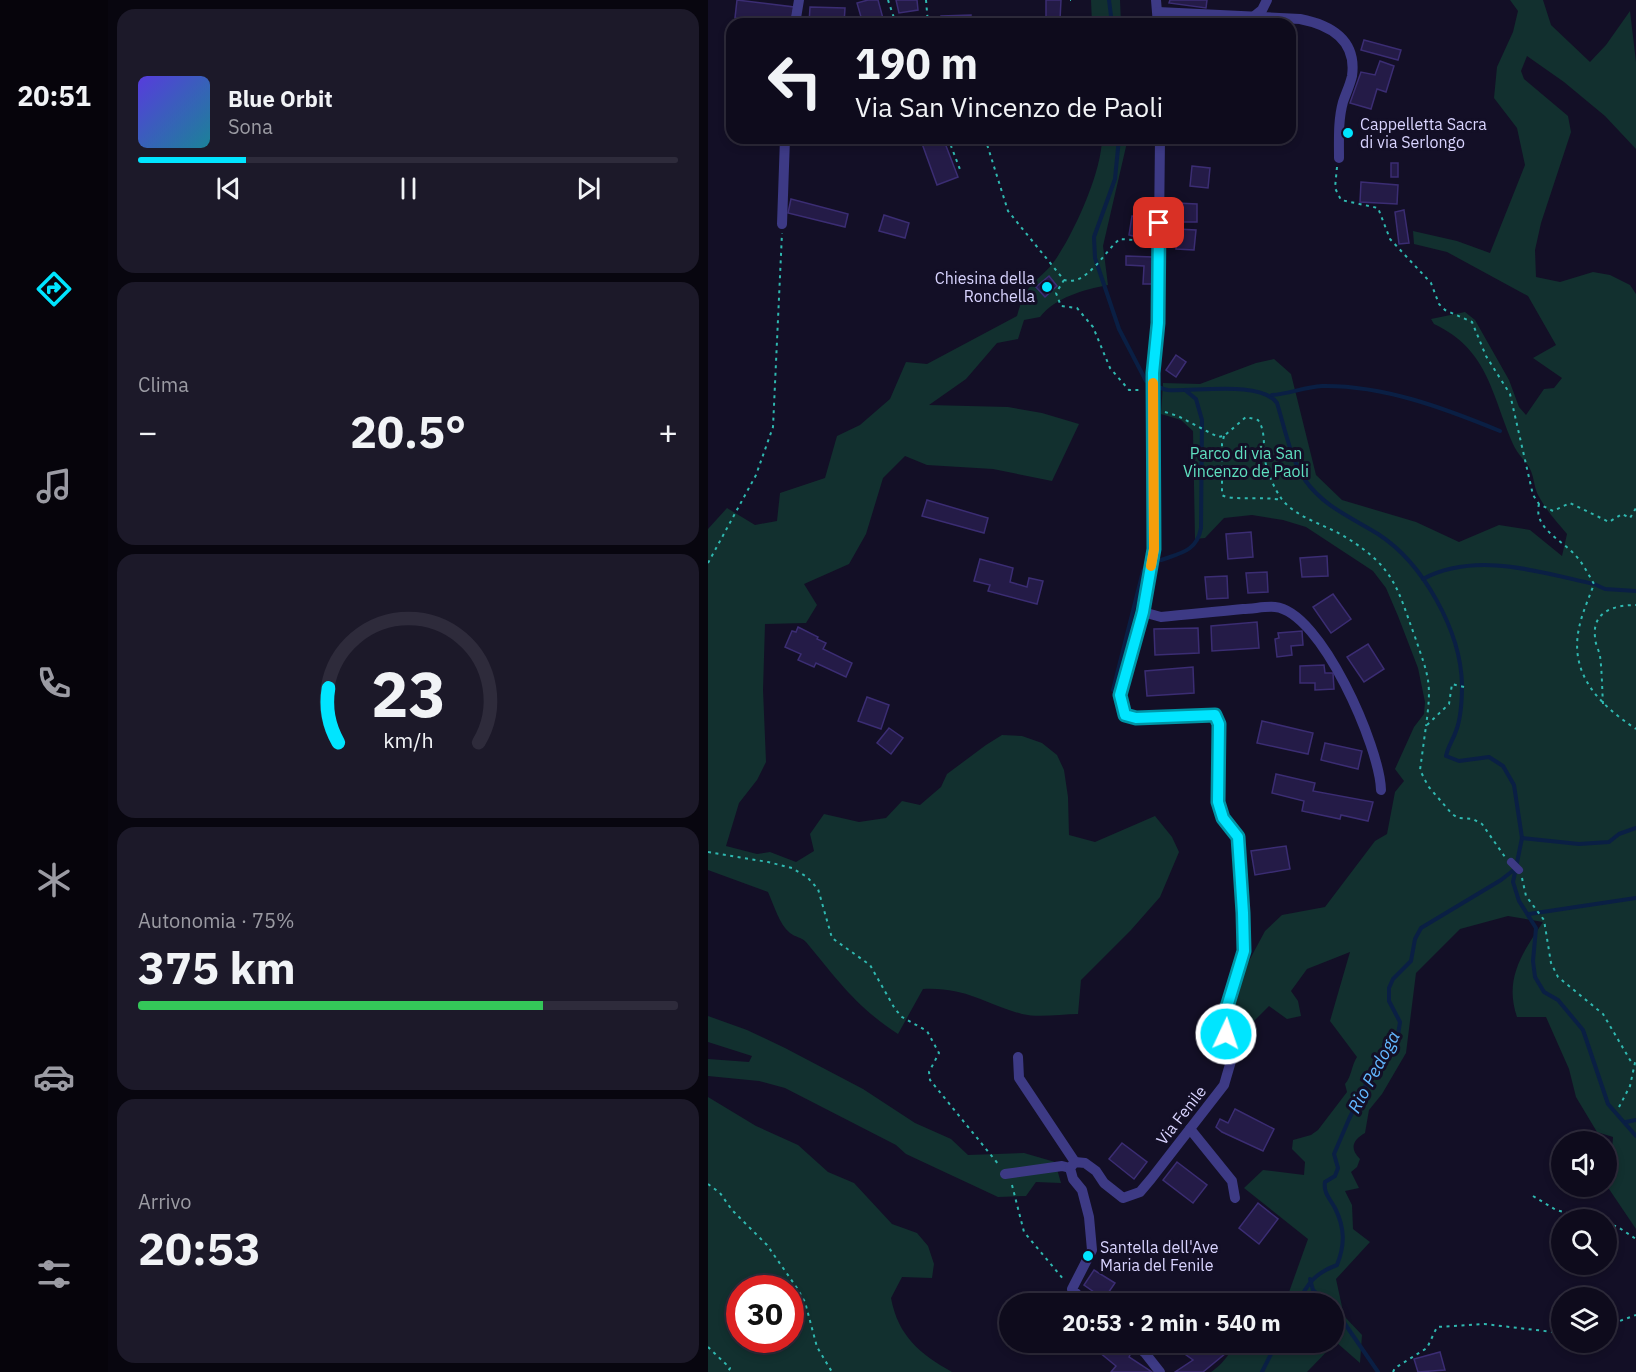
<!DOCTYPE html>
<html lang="it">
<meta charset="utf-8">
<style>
body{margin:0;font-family:"IBM Plex Sans",sans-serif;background:#1c1929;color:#f1f3f6;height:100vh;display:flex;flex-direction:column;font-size:22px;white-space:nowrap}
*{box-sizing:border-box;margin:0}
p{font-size:20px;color:#9b9ba3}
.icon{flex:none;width:33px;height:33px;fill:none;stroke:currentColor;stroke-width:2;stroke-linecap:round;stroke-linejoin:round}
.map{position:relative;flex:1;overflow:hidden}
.sheet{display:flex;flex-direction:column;gap:9px;padding:9px;background:#08060f;width:600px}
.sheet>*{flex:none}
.guide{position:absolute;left:18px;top:18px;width:570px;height:126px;border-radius:18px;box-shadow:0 3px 9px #0003,0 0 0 2px #2e2b3b;background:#0e0b1c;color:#f1f3f6;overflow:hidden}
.controls{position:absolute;left:843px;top:1131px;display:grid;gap:12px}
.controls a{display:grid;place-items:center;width:66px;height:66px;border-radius:50%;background:#0e0b1c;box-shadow:0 3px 9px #0003,0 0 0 2px #2e2b3b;font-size:30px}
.speed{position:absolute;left:18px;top:1275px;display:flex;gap:12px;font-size:30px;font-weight:700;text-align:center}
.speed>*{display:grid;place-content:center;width:78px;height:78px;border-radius:50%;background:#0e0b1c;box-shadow:0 3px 9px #0003,0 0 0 2px #2e2b3b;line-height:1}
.speed .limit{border:9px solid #d22;background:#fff;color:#111}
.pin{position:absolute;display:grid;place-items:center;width:51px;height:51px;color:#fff;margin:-26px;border-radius:12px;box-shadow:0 3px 9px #0006}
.me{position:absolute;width:66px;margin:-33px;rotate:3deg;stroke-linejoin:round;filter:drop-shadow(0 0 4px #0008)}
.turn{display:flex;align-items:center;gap:21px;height:126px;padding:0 30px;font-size:27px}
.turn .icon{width:78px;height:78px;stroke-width:2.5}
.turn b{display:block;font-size:42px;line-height:51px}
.big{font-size:45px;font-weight:700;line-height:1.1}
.sheet .tile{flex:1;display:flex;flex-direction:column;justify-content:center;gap:9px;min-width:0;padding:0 21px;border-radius:18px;background:#1c1929}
.sheet .dial{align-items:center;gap:0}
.dial svg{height:156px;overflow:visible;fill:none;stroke:#2e2b3b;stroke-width:7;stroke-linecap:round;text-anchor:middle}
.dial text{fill:#f1f3f6;stroke:none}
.song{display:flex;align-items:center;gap:18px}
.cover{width:72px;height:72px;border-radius:9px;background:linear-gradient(135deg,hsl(250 70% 55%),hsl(190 70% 35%))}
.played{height:6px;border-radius:3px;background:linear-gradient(90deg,#00e5ff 20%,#2e2b3b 20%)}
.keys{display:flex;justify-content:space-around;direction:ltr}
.heat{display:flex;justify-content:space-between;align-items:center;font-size:33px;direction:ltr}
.charge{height:9px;border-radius:4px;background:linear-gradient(90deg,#34c759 75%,#2e2b3b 0)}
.trip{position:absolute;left:291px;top:1293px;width:345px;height:60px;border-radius:30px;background:#0e0b1c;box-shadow:0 3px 9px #0003,0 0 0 2px #2e2b3b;font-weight:700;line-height:60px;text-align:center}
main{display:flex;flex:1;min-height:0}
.menu{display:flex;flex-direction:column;width:108px;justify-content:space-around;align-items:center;background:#06040b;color:#9b9ba3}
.menu .icon{width:42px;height:42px}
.menu .current{color:#00e5ff}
.menu b{font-size:27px;color:#f1f3f6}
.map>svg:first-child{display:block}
.green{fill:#12302f;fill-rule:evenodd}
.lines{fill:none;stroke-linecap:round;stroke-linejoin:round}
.stream{stroke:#0a1f44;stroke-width:4}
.building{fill:#241b47;stroke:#3b2d73;stroke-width:1.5}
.path{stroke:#2fb8b0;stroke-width:2;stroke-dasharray:3 4.5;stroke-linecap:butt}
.pedestrian{stroke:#3d3a85;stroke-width:8}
.minor{stroke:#3d3a85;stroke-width:10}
.route-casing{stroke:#0095a6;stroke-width:15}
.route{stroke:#00e5ff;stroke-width:10}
.slow{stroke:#f59e0b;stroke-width:10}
.poi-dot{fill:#00e5ff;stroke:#130f26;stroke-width:2}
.labels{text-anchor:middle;stroke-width:6;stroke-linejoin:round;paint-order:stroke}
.poi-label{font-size:16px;fill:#d9d4ff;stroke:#130f26;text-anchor:start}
.park-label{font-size:16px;fill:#5fe0c0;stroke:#130f26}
.street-label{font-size:16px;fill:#d9d4ff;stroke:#130f26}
.water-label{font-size:18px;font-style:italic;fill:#62b6ff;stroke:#130f26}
</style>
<main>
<nav class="menu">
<b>20:51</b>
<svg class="icon current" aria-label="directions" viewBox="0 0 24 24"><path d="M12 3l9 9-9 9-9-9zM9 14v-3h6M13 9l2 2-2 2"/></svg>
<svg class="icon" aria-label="music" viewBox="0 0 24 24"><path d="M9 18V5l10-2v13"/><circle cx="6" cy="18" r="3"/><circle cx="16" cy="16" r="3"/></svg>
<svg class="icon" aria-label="phone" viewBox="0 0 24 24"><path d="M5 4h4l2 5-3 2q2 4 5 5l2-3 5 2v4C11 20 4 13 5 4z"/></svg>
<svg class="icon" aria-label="climate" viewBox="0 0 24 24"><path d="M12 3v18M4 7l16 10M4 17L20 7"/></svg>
<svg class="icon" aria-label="car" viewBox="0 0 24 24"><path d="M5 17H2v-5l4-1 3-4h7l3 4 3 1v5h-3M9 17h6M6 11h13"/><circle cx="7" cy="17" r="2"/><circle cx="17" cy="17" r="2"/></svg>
<svg class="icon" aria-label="filters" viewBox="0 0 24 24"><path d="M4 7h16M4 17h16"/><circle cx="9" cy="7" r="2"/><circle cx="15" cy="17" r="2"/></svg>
</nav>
<section class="sheet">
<div class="tile">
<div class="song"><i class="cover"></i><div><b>Blue Orbit</b><p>Sona</p></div></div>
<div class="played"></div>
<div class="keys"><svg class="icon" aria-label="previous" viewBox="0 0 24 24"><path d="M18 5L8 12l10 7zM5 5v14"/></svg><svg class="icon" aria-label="pause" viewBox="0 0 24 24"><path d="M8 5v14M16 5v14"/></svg><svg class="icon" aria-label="next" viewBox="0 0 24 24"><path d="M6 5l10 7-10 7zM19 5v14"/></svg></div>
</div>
<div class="tile"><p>Clima</p>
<div class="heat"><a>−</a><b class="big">20.5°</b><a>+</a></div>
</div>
<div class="tile dial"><svg viewBox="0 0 100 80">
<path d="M14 69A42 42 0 1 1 86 69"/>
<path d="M14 69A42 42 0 0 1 9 41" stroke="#00e5ff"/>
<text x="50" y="56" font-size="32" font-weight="700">23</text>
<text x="50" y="72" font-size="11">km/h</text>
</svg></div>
<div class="tile"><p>Autonomia · 75%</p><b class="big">375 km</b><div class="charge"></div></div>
<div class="tile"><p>Arrivo</p><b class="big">20:53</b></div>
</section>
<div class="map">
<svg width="928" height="1372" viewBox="0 0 928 1372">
<rect width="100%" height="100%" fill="#130f26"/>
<g class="green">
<polygon points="383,0 412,0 413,24 384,24"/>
<path d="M802,0h33l8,25 39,37 16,-17 24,-34 6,51v87l-31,-33 -41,-34 -37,-26 -6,15 3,8 44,37 3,16 -30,91 -6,27 1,27 24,5 33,-10 17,3 20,10 6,9v935l-27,-40 4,-52 -16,-5 -21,-35 -7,-28 -23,-52h-29c-13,-38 5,-64 26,-95l-35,-6 -48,13 -44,44 -10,80 -24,41 -13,16 -4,23c-12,7 -16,15 -5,26l-3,8 -6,5 8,16 -14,3 7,14 1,24 17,13 -34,37 8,37 18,19 -2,28 -24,-21 -29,30h-96c15,-10 16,-18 27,-29l96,-1v-38l-59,-1 13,-8 20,-56 -64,-51 19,-18 41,5 1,-13 -13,-13 1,-9 18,-5 7,-5 29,-38 -2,-8c7,-8 6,-18 12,-27l-27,-36 20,-69 -43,17 -16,22 7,10 3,15 -14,3 -18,-13 -20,20 -21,2 7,-41 30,-56 17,-16 43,-8 50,-66 12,-7 8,-42 9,-11 -9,-12 19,-42 10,-13 1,-12 -7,-34 -20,-52 -12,-28 -13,-17 -67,-44 -23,-7 -31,-5 -28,3 -19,20 -10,1 -2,-108 -12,-11 -20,-6 2,-31 37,1 56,-21 18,-4 17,15 25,101 26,25 74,22 43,20 40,-17 31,5 32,26 5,-22c-11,-13 -22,-25 -30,-41 -3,-7 -3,-15 -6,-22 -4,-9 -12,-15 -16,-23 -23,-50 -25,-98 -81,-124l-3,-5 34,-7 10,8 34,60 10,27 7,8 18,-26 10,-1 8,-10 -29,-20 23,-13 -28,-49 -81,-44 -33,-8 -1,-13 44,10 33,12 35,-88 -8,-37 -23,-30 3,-31 16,-35 5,-21z"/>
<path d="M394,138h26l-25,108 5,39c-25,5 -52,12 -68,32l-16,3 -6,19 -21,4 -31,36 -37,26 79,2 34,6 37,11 -27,57 -59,-12 -66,-4 -22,-9 -22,22 -17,56 -17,30 -45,20 13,21 -11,18 -41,1 -2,66 3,72 -9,18 -18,23 -13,43 31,8 13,-2 26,10 18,-11 -4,-17 14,-20 35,8 27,-4 16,-17 18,4 21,-18 6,-13 39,-29 16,-10 20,1 20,7 15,12 7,15 4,27 1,38 26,7 60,-26 17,21 7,15 -19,45 -29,33 -50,50 -3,34c-17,0 -39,4 -56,0 -38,-10 -55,-27 -99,-25l-25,45c-43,-28 -60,-54 -92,-92 -5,-5 -11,-5 -16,-9 -11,-9 -16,-28 -22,-41l-60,-22v-341l19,-21 28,17 22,-4 3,-28 45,-15 12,-42 23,-11 30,-26 16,-37 21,2 90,-48c2,-7 4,-15 8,-22 6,-12 20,-20 28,-31 20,-27 49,-91 49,-125z"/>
<polygon points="0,1016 39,1030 77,1048 155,1089 207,1123 243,1139 260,1155 316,1153 347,1162 353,1183 328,1182 318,1196 290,1197 198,1154 188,1145 77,1088 51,1081 0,1076 0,1059 41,1062 44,1056 0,1042"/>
<path d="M0,1097l48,29 42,19 30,27 26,11 38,41 25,9 11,13 6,18 -2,14 -30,-1 -11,21c7,38 29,56 61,74h-244zM82,1288v52h-50v-52z"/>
</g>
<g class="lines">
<g class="stream">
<polyline points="401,0 404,24"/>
<path d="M411,138l-4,41 -21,58 1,21 24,71 27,52c7,3 15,8 22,9 26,2 93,-10 109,13 8,26 13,54 28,77 19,27 46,37 73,54 45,29 83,97 84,151 0,13 -1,33 -6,46 -3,9 -8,15 -10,25l13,5 30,-4 14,9 11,19 8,53 -9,44 6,19 17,27 -3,33 2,16 9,15 14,8 25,30 25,74 28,32"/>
<path d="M564,395c17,-1 32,-8 50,-9 61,-1 122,22 178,45"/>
<path d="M453,560c20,-7 36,-9 40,-32l1,-108 -6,-21 -11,-9"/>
<path d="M715,579c53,-28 116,-7 171,5l11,5 31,2"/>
<polyline points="405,690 435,571 440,563"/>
<polyline points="814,838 871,844 901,842 911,834 928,828"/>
<polyline points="821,914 928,898"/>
<polyline points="918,1122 928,1120"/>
<polyline points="602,1279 605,1290 620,1304"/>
<path d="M589,1304c11,-21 18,-31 40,-39 8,-20 8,-37 -2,-57 -5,-9 -12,-16 -10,-26l10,-6 3,-8 -4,-14 15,-35 30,-61 19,-23 2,-13 -11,-21v-13l4,-9 18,-18 4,-22 6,-11 80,-48 14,-11"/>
<polyline points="626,1308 670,1372"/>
<polyline points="554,1372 569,1342"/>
</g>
</g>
<g class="building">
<polygon points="29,0 86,7 83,24 63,24 27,18"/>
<polygon points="160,0 170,0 176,22 155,24 149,3"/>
<polygon points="188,0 209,0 210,10 191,13"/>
<polygon points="338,0 353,0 352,20 338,20"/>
<polygon points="462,0 499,0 498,8 461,3"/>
<polygon points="102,7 137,8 136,24 101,24"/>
<polygon points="263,15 263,24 233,24 233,16"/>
<polygon points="656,40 693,50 690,60 653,50"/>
<polygon points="672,61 686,66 678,92 669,89 663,109 642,103 653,72 667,75"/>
<polygon points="212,138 235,138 250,177 229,185"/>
<rect x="683" y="163" width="7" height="14"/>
<polygon points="484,166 502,168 500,188 482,186"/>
<polygon points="653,182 690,185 689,204 652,202"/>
<polygon points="83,199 140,214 137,227 80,213"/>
<polygon points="468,203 489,204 489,222 467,222"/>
<polygon points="696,210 701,243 691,244 687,212"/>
<polygon points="176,215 201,223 197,238 171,231"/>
<polygon points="424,216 433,217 429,237 421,235"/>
<polygon points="469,229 488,230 486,250 468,249"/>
<polygon points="418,256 445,257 444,284 435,284 436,266 418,265"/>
<polygon points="341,276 349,286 337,297 328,287"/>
<polygon points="468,355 478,362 468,377 458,370"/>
<polygon points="219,500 280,518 276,533 214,516"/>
<polygon points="543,532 545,557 520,559 518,534"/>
<polygon points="619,556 620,576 594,577 592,558"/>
<polygon points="272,559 305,568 302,582 319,587 321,578 335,581 329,604 280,591 282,585 266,581"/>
<polygon points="559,572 560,592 540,593 538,573"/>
<polygon points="519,576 520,598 499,599 497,577"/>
<polygon points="625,594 643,619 623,633 605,607"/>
<polygon points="549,622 551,648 504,651 503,626"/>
<polygon points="90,627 110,637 109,639 118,643 115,649 144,663 138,677 108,663 106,667 90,660 93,654 77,647 84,631 88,632"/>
<polygon points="490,628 491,653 447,655 446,629"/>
<polygon points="594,631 595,645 583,646 584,655 569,657 567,639 571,638 570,633"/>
<polygon points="660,644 676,669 656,682 639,657"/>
<polygon points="616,665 617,673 625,673 626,689 607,690 607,683 592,683 592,666"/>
<polygon points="485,667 486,693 439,696 437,671"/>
<polygon points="159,697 181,705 173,729 150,721"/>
<polygon points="554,721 605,733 600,754 549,743"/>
<polygon points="181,728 195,738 183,754 169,743"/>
<polygon points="617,743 654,751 650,769 613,760"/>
<polygon points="568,774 607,783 605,791 665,802 660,821 633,815 632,819 594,811 596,801 564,793"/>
<polygon points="578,846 582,869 547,875 543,851"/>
<polygon points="527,1109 566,1129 555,1151 514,1132 508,1127 512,1119 520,1123"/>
<polygon points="414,1143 439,1162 426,1179 401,1159"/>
<polygon points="469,1162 499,1185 485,1203 455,1180"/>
<polygon points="550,1203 570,1219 551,1244 531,1228"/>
<polygon points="386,1270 407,1283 396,1299 376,1285"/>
<polygon points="372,1342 421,1342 426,1347 421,1357 444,1372 403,1372 408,1366 386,1348"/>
<polygon points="476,1342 503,1342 518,1353 495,1372 467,1372 485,1360 470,1349"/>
<polygon points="732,1352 737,1370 710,1372 706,1359"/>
</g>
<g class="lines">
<g class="path">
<polyline points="180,0 188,24"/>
<polyline points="218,0 220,24"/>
<polyline points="362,0 363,0"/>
<polyline points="240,138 253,172"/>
<path d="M277,138l23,73 56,69c23,7 41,-30 56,-41l28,2"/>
<polyline points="629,167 627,188 633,200 670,208 682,239 723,283 731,304 737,310 764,322 778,356 802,394 825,495 831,504 845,511 862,503 901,522 914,514 922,518 928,508"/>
<polyline points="356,280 348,293 353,306 369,308 385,327 402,368 421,390 434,390"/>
<path d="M457,412l13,4 40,21 6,-1 22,-19 12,3c8,11 5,27 7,40 2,12 9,28 16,38 14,20 46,27 66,40 48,30 50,50 68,99 14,41 17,45 11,89"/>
<path d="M516,436l-2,8v51c8,6 45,1 59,5"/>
<path d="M831,504c-6,24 23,36 36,51 8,8 13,19 19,29 -5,14 -12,29 -15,44 -10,47 21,77 57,101"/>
<polyline points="0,563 48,475 65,427 74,233"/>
<polyline points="756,687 744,684 741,704 718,726 712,770 720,786 744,814 750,818 765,819 774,824 797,857"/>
<path d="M895,704c-1,-16 -1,-33 -3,-48 -1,-6 -5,-12 -5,-19 -3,-26 20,-32 41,-32"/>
<polyline points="0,852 60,862 84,868 99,877 110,889 124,938 162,965 187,1009 194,1017 219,1031 231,1053 221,1072 222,1080 291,1165"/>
<polyline points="814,878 818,896 836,920 843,963 850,977 895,1014 925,1065"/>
<polyline points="911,1107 922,1086 928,1058"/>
<polyline points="0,1184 12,1193 24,1210 59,1245 89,1288 97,1302 109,1347 124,1372"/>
<polyline points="304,1185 316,1232 356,1280"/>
<polyline points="825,1196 848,1210 886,1220"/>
<polyline points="898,1223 910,1227 928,1239"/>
<polyline points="898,1326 928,1315"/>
<polyline points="0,1347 22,1368 20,1372"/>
<polyline points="685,1372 687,1368 719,1348 729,1327 776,1324 854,1333"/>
</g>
<polyline class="pedestrian" points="803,862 811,870"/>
<g class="minor">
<polyline points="448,0 450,24"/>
<path d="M450,12l142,7c31,6 57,21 52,57 -2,9 -6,17 -9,26 -5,18 -4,37 -4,56"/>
<polyline points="544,18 554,10 559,0"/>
<polyline points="87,24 91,0"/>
<polyline points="74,224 77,138"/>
<path d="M435,612l18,5c27,-3 55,-5 82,-8 10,0 22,-3 32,-2 46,4 105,141 106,183"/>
<polyline points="310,1057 311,1078 367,1162"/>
<polyline points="482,1129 524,1181 527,1198"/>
<polyline points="297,1174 354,1166 362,1168"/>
<polyline points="378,1304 364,1289 384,1250 381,1217 374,1190 365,1179 362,1168 367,1162 377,1163 388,1171 396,1183 415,1198 432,1192 443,1179 516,1085 523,1061 515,1020 536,951 535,893 530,837 515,818 510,802 511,724 507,715 428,718 417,715 412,695 435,612 446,549 445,373 450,323 452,138"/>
<polyline points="424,1342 437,1353 452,1372"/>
</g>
</g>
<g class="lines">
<g class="route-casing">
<polyline id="route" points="451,223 450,323 445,373 446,549 435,612 412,695 417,715 428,718 507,715 511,724 510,802 515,818 530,837 535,913 536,951 515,1020 518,1034"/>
</g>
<use href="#route" class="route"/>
<polyline class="slow" points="443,566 446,549 445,383"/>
</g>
<g class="poi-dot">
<circle cx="640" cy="133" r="6"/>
<circle cx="339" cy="287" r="6"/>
<circle cx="380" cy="1256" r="6"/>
</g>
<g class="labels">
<g class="poi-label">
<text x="652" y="130">Cappelletta Sacra<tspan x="652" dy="18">di via Serlongo</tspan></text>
<text x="327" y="284" text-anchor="end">Chiesina della<tspan x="327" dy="18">Ronchella</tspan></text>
<text x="392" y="1253">Santella dell'Ave<tspan x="392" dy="18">Maria del Fenile</tspan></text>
</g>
<g class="park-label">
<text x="538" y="459">Parco di via San<tspan x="538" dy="18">Vincenzo de Paoli</tspan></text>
</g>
<g class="street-label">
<text transform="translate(473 1115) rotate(-52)" y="6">Via Fenile</text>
</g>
<g class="water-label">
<text transform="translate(666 1072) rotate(-62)" y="6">Rio Pedoga</text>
</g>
</g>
</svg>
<div class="controls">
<a><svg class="icon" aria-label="sound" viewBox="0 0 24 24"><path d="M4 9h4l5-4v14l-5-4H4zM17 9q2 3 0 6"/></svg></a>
<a><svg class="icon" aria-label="search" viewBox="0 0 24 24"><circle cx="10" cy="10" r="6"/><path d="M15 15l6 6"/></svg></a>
<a><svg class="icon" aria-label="layers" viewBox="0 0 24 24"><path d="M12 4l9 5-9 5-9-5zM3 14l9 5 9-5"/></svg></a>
</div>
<div class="speed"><div class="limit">30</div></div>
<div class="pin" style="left:451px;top:223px;background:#d93025"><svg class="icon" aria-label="arrive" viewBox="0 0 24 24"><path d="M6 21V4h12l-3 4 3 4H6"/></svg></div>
<svg class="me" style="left:518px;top:1034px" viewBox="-20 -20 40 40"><circle r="17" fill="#00e5ff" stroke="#fff" stroke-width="3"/><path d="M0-11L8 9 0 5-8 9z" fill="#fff"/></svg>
<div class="trip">20:53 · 2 min · 540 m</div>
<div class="guide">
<div class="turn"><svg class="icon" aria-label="left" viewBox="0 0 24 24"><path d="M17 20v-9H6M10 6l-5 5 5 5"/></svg><div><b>190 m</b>Via San Vincenzo de Paoli</div></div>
</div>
</div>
</main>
